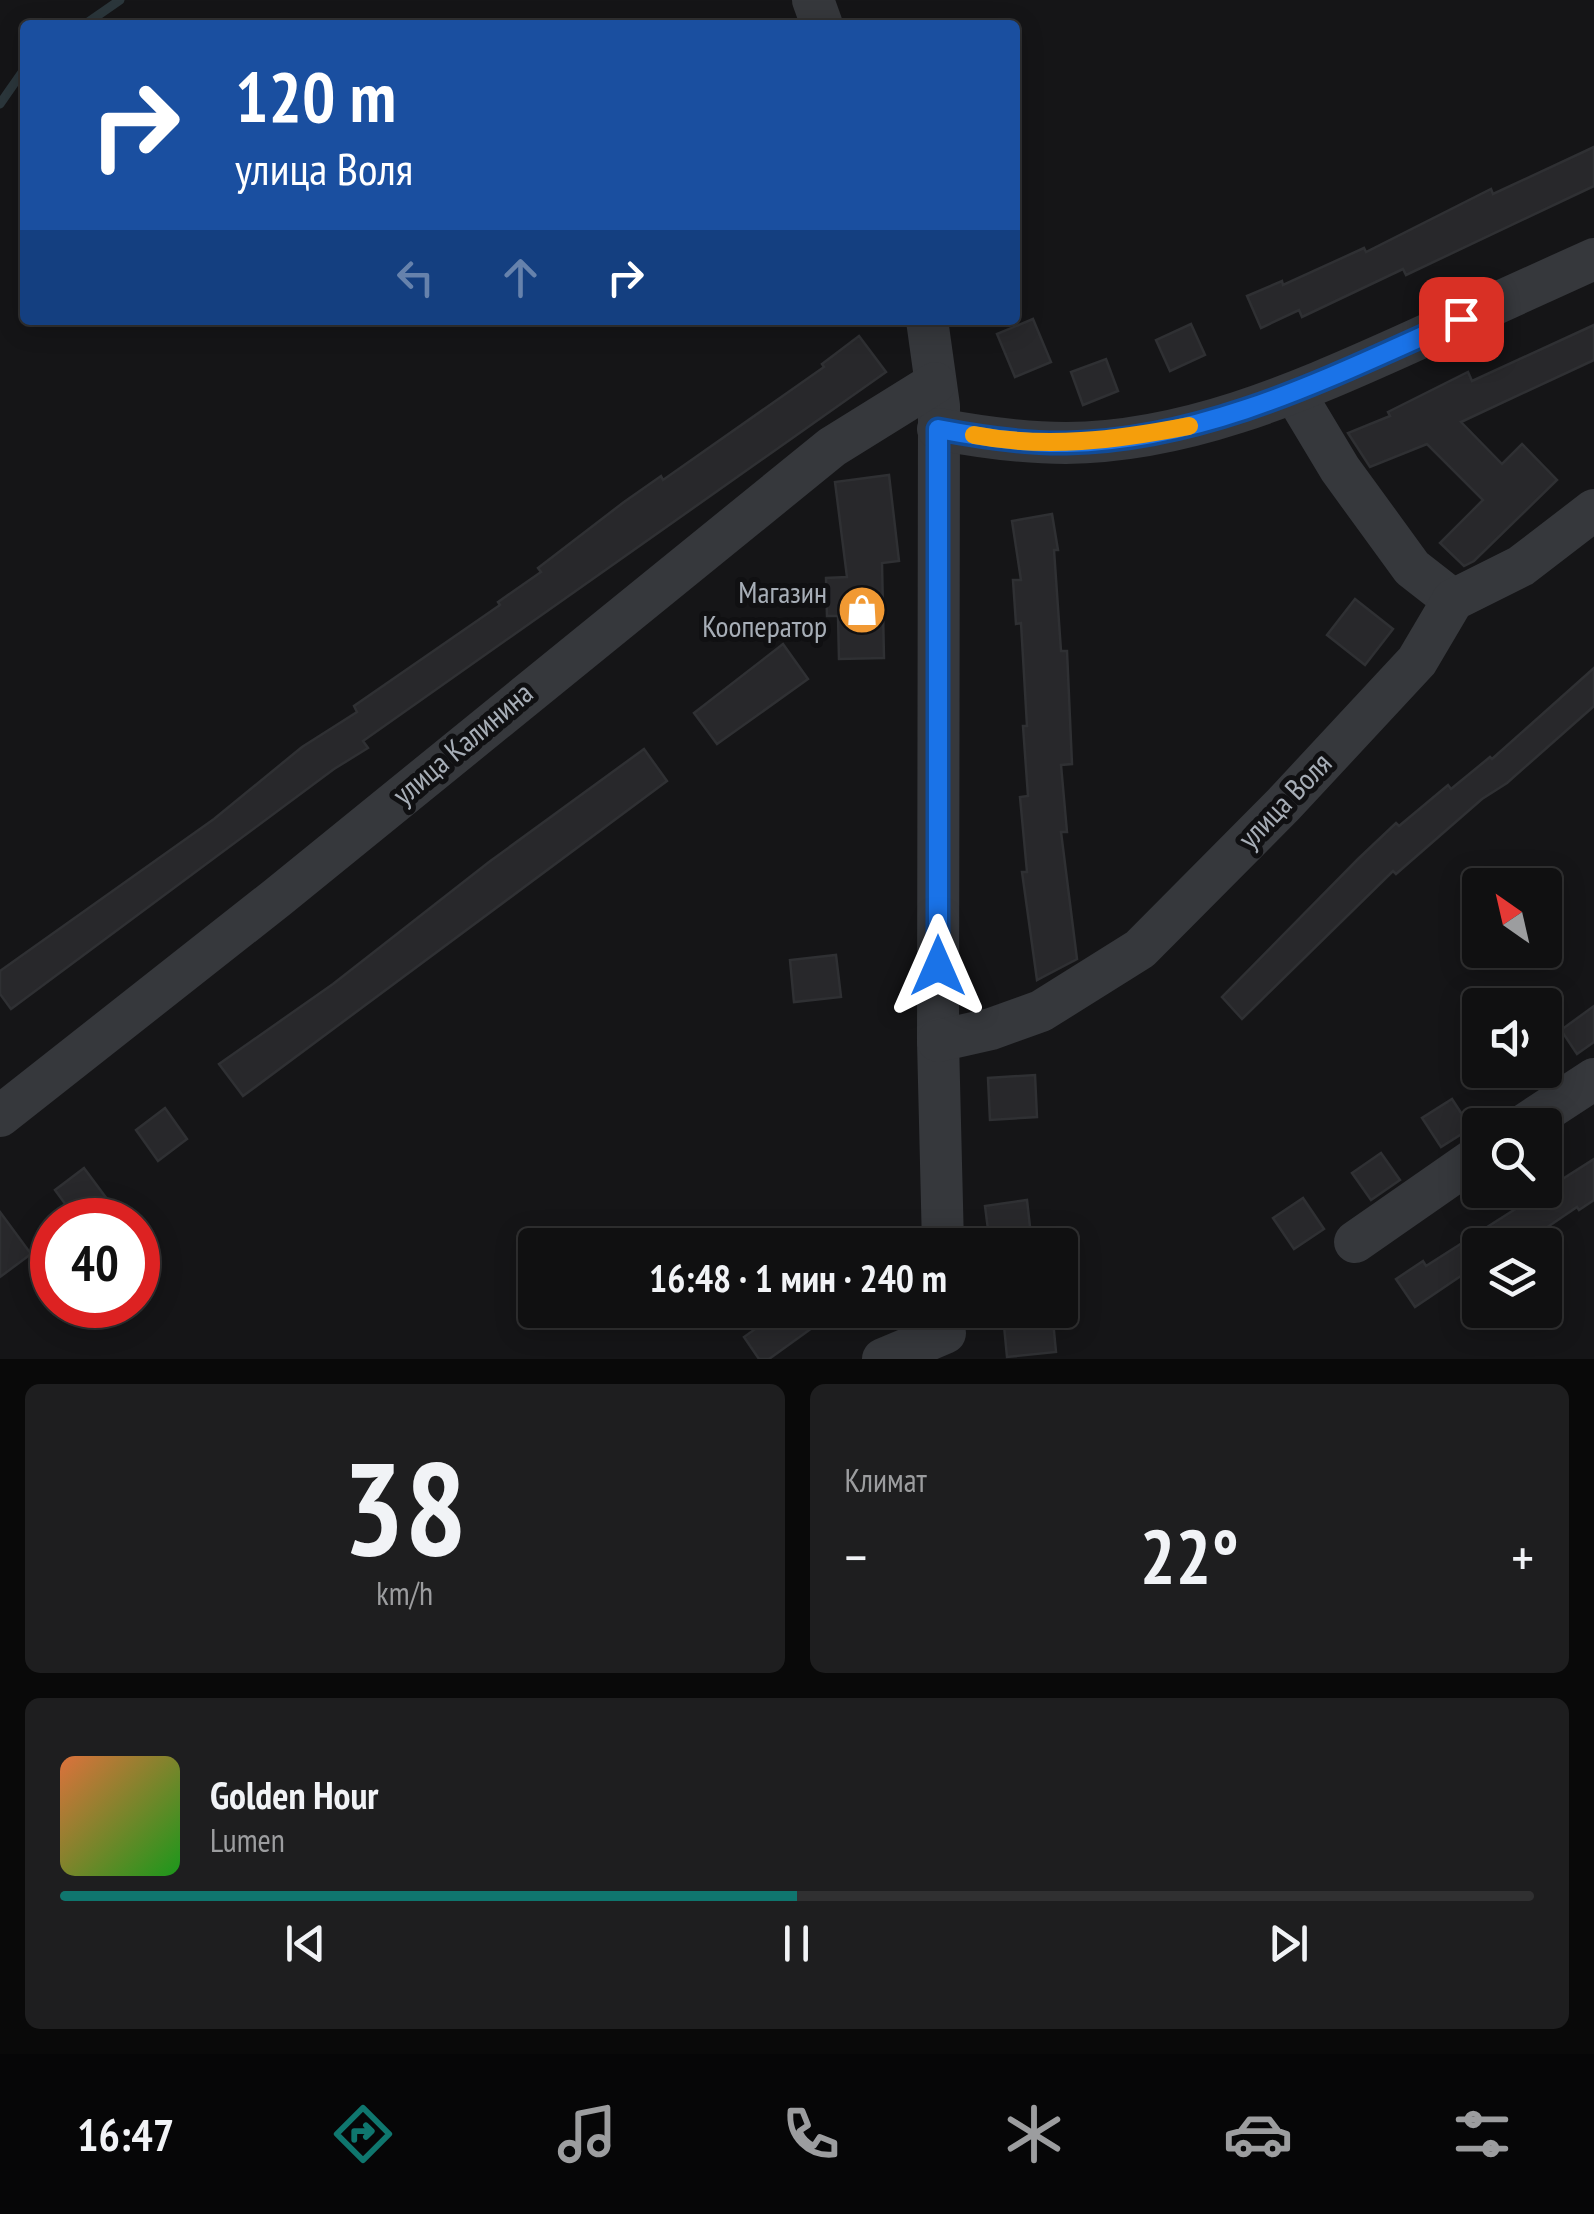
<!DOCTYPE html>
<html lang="ru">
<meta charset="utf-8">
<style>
body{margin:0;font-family:"PT Sans Narrow",sans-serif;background:#1e1e1f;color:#f1f3f6;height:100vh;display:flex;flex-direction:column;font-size:38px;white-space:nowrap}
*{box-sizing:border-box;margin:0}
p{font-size:32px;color:#9c9d9f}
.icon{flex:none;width:55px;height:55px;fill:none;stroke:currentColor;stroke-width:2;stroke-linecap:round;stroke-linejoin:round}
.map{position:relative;height:1359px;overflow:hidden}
.side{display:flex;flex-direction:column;gap:25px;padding:25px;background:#090909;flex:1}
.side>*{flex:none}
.guide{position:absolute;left:20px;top:20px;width:1000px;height:305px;border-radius:10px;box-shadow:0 5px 25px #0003,0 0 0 2px #303031;background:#1a4fa0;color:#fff;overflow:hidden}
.needle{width:65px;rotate:326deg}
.fabs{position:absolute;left:1462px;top:868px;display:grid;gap:20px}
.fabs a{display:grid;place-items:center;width:100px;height:100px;border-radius:10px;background:#101011;box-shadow:0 5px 25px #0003,0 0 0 2px #303031;font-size:50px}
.speed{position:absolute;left:30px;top:1198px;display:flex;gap:20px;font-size:50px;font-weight:700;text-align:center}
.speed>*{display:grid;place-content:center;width:130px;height:130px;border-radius:50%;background:#101011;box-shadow:0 5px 25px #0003,0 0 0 2px #303031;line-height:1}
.speed .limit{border:15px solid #d22;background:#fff;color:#111}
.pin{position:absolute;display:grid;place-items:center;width:85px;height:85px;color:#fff;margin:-42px;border-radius:20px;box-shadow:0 5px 15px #0006}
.me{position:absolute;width:110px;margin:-55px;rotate:0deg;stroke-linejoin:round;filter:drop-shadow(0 0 8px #0008)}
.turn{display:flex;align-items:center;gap:35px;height:210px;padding:0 50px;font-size:45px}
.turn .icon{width:130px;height:130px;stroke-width:2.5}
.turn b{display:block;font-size:70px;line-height:85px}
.lanes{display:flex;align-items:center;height:95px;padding:0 50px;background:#0003;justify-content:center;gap:50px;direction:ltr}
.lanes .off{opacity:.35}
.big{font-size:75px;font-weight:700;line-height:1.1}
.side .card{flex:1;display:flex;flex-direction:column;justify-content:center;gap:15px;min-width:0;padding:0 35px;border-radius:15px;background:#1e1e1f}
.side .dial{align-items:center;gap:0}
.dial b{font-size:130px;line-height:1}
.song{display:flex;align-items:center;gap:30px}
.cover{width:120px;height:120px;border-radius:15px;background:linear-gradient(135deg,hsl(20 70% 55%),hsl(120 70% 35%))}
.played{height:10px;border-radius:5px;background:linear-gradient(90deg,#0f766e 50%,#303031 50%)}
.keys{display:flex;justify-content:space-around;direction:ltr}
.heat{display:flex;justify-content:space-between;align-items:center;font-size:55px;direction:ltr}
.side .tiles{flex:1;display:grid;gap:25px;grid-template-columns:1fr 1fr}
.card:last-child{grid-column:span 2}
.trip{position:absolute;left:518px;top:1228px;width:560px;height:100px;border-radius:10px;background:#101011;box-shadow:0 5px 25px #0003,0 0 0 2px #303031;font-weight:700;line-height:100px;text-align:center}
.dock{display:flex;height:160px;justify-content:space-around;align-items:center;background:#060607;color:#9c9d9f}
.dock .icon{width:70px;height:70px}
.dock .current{color:#0f766e}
.dock b{font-size:45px;color:#f1f3f6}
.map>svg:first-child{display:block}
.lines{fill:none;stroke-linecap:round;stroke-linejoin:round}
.stream{stroke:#2b363b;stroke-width:9}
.building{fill:#28282b;stroke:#2f3033;stroke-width:2.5}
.minor{stroke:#36383c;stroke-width:42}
.route-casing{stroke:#114b97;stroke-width:25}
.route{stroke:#1a73e8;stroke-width:18}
.slow{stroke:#f59e0b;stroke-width:18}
.labels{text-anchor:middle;stroke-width:10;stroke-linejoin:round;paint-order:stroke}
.poi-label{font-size:30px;fill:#a7aeb7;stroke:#101012;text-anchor:end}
.street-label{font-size:30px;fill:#a7aeb7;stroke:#101012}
</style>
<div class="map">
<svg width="1594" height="1359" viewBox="0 0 1594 1359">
<rect width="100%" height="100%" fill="#151517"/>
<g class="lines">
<g class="stream">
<polyline points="84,25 120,0"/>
<polyline points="0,104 25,68"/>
</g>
</g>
<g class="building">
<polygon points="1594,147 1594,186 1406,275 1403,269 1302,317 1299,310 1261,328 1247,296 1282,281 1283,285 1364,248 1366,252 1491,189 1493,194"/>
<polygon points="1033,319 1051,362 1015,377 997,334"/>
<polygon points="1191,324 1205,355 1170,371 1156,340"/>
<polygon points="1594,325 1594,360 1461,422 1502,464 1522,444 1557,480 1474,561 1464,566 1440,543 1483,500 1427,444 1370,467 1348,433 1390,416 1388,412 1468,372 1472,381"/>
<polygon points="859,336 886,372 363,741 368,748 334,769 11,1009 0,994 0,971 214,819 302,747 357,712 354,706 500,605 498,602 541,572 538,568 624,502 661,476 663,480 824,367 822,364"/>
<polygon points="1106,359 1118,391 1083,405 1071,372"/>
<polygon points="889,475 899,561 882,563 884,658 839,659 838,616 827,616 826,578 847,577 835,482"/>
<polygon points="1052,514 1058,550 1054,550 1061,651 1067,651 1072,764 1061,765 1067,832 1061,832 1077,959 1037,980 1022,872 1027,872 1020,797 1028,796 1023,726 1027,726 1021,623 1016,624 1013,580 1021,580 1012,521"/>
<polygon points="1355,599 1393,629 1365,665 1327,635"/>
<polygon points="783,644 808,679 717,744 694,713"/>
<polygon points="1594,668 1594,706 1507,783 1482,799 1396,874 1393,871 1242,1019 1222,997 1358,859 1396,823 1399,826 1448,785 1451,789 1490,757 1492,759"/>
<polygon points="644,749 667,781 243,1096 219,1064 333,984 489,862"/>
<polygon points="836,955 841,997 794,1002 790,960"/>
<polygon points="1594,1006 1594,1042 1577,1054 1561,1030"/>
<polygon points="1035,1075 1037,1117 990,1120 988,1078"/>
<polygon points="1452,1099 1471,1128 1441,1147 1422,1118"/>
<polygon points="165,1108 187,1139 158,1161 136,1130"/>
<polygon points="1381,1153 1400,1180 1371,1200 1352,1173"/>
<polygon points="1594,1159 1594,1200 1579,1210 1577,1207 1521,1245 1480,1245 1480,1263 1415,1307 1396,1279 1423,1261 1426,1266"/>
<polygon points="84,1168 107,1199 77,1220 55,1190"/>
<polygon points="1303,1198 1324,1229 1294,1249 1273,1218"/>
<polygon points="1027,1200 1032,1245 990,1245 985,1206"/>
<polygon points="0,1212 31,1254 0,1277"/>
<polygon points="782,1310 837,1310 769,1359 759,1359 744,1337"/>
<polygon points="1052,1310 1056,1352 1007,1357 1003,1315"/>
</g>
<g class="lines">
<g class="minor">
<polyline points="813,0 822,25"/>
<polyline points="927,320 939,406 938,1041 943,1245"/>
<polyline points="1295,394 1340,469 1412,568 1453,600"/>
<path d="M938,429c42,8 84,14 128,14 118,-1 227,-48 334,-96 64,-29 129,-58 194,-88"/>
<polyline points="938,1041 991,1029 1041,1011 1140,949 1284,804 1417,661 1453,600 1521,566 1594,510"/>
<polyline points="0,1116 278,897 832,447 935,383"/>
<polyline points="1524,1125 1594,1079"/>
<polyline points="1355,1242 1480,1155"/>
<polyline points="883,1359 945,1333"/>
</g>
</g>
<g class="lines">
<g class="route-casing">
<path id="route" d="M938,966v-537c42,8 86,15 129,14 142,-3 267,-68 394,-124"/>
</g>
<use href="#route" class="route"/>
<path class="slow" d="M974,435c72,14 143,5 215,-9"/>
</g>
<defs>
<g id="shop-disc" transform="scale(2.5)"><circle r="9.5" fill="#f19933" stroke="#101012"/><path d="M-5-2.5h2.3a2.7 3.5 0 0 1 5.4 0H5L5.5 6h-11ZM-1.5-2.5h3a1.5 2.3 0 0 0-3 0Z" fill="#fff"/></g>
</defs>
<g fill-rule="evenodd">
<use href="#shop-disc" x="862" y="610"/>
</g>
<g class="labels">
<g class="poi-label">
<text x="827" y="603">Магазин<tspan x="827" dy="34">Кооператор</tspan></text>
</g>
<g class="street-label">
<text transform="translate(463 744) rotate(-40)" y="10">улица Калинина</text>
<text transform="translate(1285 801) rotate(-46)" y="10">улица Воля</text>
</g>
</g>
</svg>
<div class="fabs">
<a><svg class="needle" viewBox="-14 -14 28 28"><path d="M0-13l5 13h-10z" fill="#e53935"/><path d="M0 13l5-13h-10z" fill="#9c9d9f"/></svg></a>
<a><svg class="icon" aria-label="sound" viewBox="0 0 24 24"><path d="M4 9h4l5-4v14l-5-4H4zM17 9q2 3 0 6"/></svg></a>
<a><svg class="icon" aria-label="search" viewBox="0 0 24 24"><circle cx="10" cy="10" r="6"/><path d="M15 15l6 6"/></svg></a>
<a><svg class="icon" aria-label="layers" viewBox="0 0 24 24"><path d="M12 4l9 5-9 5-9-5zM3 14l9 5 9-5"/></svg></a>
</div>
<div class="speed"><div class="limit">40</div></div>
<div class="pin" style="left:1461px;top:319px;background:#d93025"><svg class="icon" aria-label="arrive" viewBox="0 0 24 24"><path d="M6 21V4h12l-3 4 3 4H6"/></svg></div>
<svg class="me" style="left:938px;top:966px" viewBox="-20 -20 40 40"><path d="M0-17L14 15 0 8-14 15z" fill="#1a73e8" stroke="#fff" stroke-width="4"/></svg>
<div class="trip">16:48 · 1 мин · 240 m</div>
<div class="guide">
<div class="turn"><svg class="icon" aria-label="right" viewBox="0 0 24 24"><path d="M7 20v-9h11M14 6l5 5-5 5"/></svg><div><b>120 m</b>улица Воля</div></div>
<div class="lanes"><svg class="icon off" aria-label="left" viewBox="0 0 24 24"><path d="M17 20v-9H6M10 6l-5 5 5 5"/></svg><svg class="icon off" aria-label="ahead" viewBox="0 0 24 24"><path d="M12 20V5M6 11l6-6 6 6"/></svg><svg class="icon" aria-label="right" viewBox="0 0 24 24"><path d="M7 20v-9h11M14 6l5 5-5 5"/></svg></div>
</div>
</div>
<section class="side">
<div class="tiles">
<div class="card dial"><b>38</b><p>km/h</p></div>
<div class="card"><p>Климат</p>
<div class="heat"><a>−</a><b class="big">22°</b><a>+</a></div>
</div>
<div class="card">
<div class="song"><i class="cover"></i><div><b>Golden Hour</b><p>Lumen</p></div></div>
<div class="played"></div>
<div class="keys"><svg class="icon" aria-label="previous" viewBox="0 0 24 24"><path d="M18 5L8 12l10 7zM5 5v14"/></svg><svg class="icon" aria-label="pause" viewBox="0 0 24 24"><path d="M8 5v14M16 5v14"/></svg><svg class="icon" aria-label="next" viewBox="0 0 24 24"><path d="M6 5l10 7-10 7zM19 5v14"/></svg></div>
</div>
</div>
</section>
<nav class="dock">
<b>16:47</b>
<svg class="icon current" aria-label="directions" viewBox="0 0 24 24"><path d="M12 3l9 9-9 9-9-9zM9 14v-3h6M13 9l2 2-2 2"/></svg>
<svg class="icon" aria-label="music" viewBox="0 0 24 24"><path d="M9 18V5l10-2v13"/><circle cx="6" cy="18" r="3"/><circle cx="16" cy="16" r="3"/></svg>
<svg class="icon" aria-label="phone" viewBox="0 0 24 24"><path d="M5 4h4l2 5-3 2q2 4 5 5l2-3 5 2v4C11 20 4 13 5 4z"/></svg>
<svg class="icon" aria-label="climate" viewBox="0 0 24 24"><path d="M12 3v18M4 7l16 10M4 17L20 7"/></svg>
<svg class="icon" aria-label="car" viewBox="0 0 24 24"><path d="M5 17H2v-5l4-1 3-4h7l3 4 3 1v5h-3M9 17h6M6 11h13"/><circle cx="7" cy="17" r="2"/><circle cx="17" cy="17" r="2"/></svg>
<svg class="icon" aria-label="filters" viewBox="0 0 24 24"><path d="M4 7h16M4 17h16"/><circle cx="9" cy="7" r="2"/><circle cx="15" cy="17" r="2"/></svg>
</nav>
